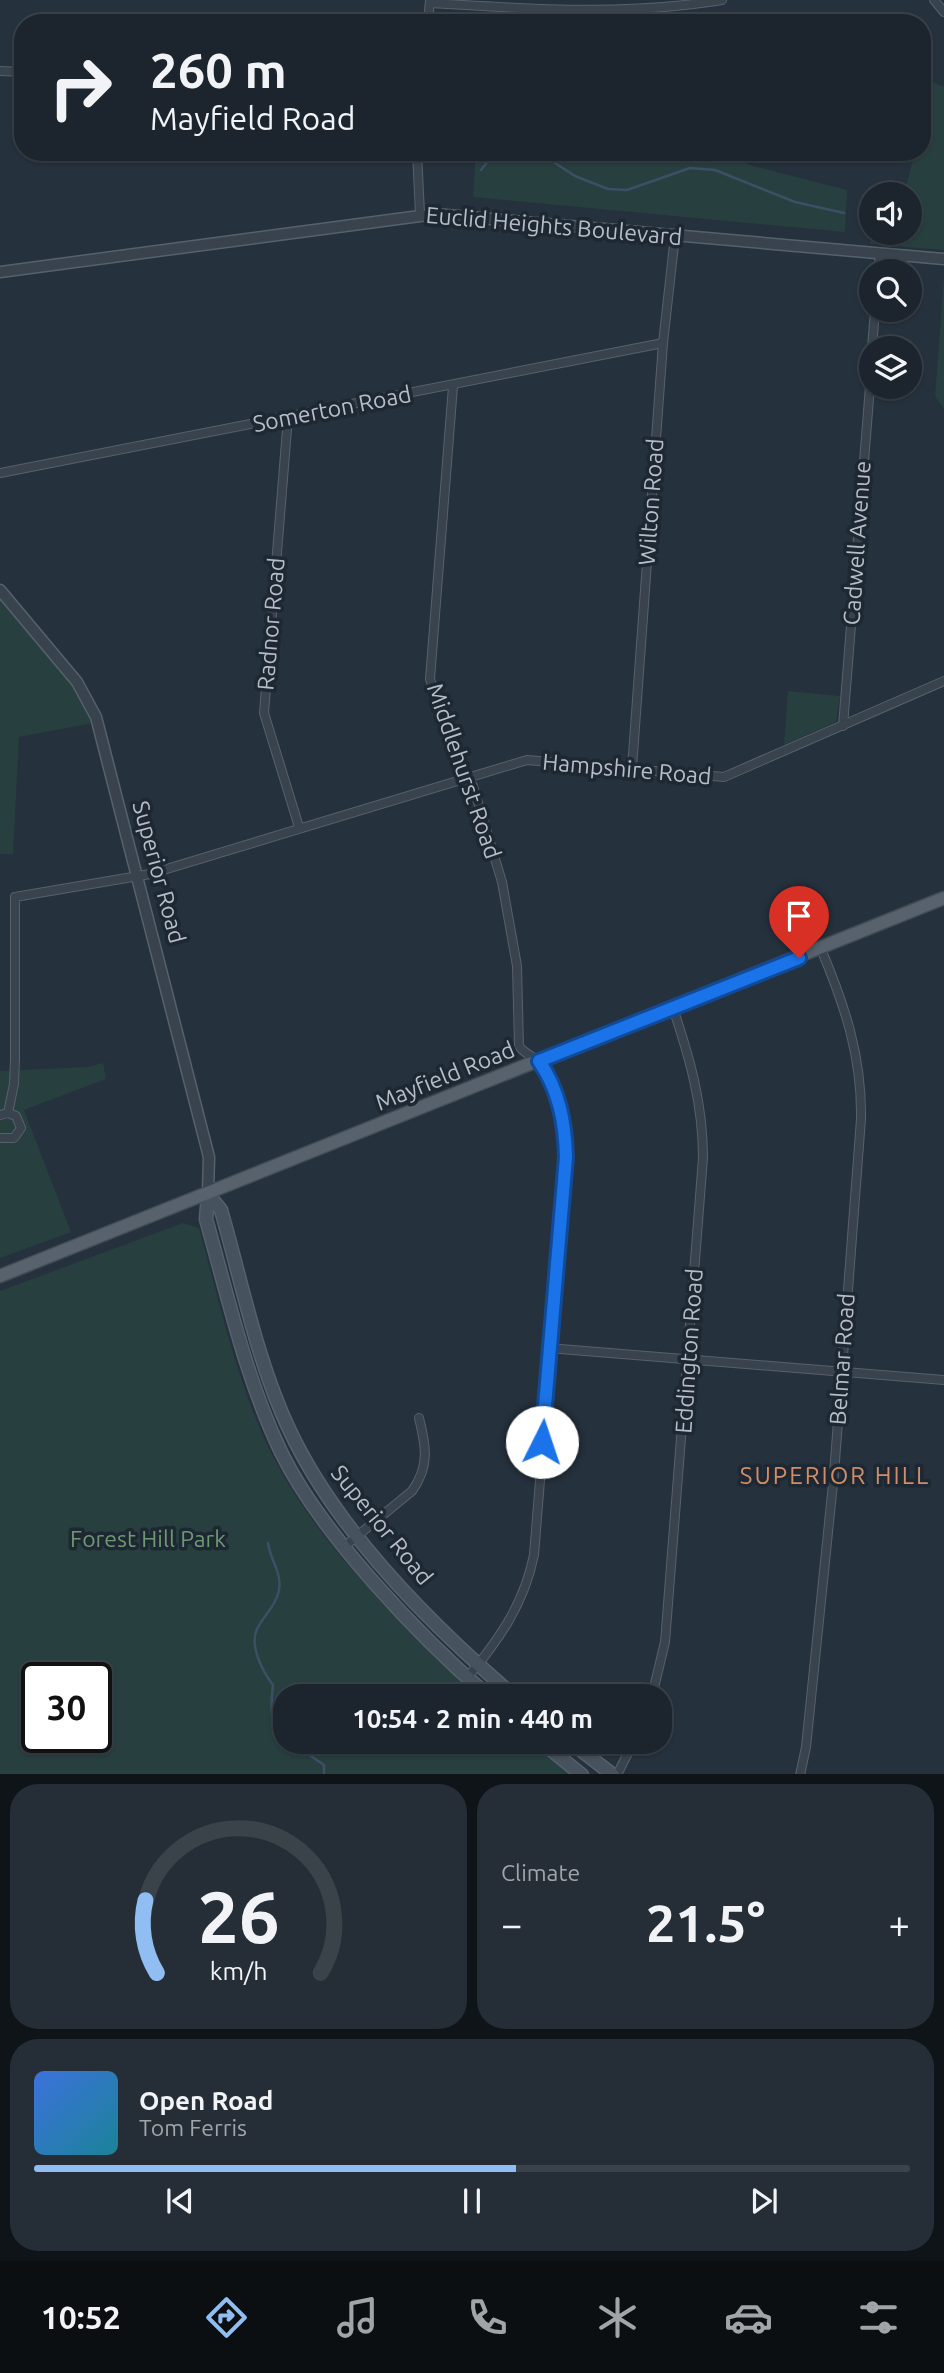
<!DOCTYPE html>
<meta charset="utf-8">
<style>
body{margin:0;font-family:Ubuntu,sans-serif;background:#252d36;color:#f1f3f6;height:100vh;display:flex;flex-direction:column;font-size:26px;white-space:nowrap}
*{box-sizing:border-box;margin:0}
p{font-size:23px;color:#a0a5aa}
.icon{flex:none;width:38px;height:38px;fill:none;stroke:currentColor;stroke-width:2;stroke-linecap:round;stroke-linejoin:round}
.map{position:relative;height:1774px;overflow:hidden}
.details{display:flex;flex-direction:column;gap:10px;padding:10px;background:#0f1419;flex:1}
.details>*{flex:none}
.top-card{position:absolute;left:14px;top:14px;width:917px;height:147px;border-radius:28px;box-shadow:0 2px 5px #0004,0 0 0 2px #3a424a;background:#1c252e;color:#f1f3f6;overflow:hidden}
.fabs{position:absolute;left:859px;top:182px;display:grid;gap:14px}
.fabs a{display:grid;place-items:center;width:63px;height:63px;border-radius:50%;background:#1c252e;box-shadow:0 2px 5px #0004,0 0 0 2px #3a424a;font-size:35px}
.speed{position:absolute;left:21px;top:1662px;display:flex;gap:14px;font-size:35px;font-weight:700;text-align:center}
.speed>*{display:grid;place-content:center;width:91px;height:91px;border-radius:50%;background:#1c252e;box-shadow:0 2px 5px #0004,0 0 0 2px #3a424a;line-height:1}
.speed .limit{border:4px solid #111;border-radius:10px;background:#fff;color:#111}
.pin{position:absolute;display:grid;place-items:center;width:60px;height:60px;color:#fff;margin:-72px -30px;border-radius:50% 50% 50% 0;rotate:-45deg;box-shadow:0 0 7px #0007}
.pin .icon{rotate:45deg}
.me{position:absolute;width:77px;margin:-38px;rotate:4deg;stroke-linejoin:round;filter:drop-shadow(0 0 5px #0008)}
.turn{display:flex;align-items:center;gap:24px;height:147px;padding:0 21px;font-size:32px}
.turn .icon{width:91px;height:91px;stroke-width:2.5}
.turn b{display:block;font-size:49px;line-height:60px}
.big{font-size:52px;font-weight:600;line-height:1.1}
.details .card{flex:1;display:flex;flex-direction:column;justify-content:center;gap:10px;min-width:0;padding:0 24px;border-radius:28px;background:#252d36}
.details .dial{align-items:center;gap:0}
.dial svg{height:182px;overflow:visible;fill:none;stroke:#3a424a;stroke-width:7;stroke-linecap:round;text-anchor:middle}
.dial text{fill:#f1f3f6;stroke:none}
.song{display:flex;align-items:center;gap:21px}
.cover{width:84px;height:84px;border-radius:10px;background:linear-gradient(135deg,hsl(220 70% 55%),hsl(190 70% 35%))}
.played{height:7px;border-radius:4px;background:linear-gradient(90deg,#90bef2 55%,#3a424a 55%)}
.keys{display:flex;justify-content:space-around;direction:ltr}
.heat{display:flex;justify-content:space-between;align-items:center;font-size:38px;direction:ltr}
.details .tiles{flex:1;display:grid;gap:10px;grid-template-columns:1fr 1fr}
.card:last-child{grid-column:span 2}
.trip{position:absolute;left:273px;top:1684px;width:399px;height:70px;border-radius:28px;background:#1c252e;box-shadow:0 2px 5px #0004,0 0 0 2px #3a424a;font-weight:600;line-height:70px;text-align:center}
.tabs{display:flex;height:112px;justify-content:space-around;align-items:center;background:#0b0f12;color:#a0a5aa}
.tabs .icon{width:49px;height:49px}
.tabs .current{color:#90bef2}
.tabs b{font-size:32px;color:#f1f3f6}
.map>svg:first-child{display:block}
.green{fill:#283f3f;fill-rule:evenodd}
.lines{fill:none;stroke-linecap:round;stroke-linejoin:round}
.stream{stroke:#3c5065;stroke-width:2.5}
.minor-casing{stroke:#57616b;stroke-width:10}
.tertiary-casing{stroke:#57616b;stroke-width:13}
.secondary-casing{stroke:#57616b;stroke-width:15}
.primary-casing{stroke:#424c56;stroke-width:15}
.minor{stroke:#39434d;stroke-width:8}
.tertiary{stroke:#39434d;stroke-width:10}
.secondary{stroke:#47525f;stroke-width:12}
.primary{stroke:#57626d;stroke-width:12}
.route-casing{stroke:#114b97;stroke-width:18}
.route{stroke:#1a73e8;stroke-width:12}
.labels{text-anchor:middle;stroke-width:7;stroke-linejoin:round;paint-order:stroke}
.street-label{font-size:23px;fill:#b5bec8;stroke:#1e2832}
.park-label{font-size:23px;fill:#6e9774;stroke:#1e2832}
.neighbourhood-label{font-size:24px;letter-spacing:2px;fill:#cf8d69;stroke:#1e2832}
</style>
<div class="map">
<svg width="944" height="1775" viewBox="0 0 944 1775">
<rect width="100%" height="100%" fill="#25313d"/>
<g class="green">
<polygon points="929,80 944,87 944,250 870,244 872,233 910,233 910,194 904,194 915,152 922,152 926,109 922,108 922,81"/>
<polygon points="476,152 715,152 753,166 847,190 845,232 473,197"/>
<polygon points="944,276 944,409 935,396"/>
<polygon points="0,590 77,682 98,722 19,737 13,854 0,854"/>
<polygon points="788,691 840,696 836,722 784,745"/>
<polygon points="103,1063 106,1079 24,1110 71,1232 0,1258 0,1071 87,1067"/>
<path d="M183,1223l16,5c19,68 34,138 62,203 43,101 137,191 216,265h-192v45h243l42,33h-570v-483zM37,1678h59v60h-59z"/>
</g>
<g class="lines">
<g class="stream">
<polyline points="538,152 575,176 608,189 627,190 690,168 715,170 795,202 844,213"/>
<polyline points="481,170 495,152"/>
<path d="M268,1543c2,17 14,29 11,47 -3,16 -15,25 -22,39 -8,17 6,43 16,56 -2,22 -5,36 12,53"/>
<polyline points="289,1741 324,1765 324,1775"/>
</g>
<g class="minor-casing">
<g id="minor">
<polyline points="934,0 944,12"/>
<path d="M430,3c98,6 194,13 292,-3"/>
<polyline points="428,23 430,0"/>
<polyline points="0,71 23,72"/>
<polyline points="399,152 417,155"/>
<polyline points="417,152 420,214"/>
<polyline points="878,271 880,254"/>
<polyline points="872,348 875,310"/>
<path d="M453,386l-23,293 31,93 12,14 29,96 15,84 2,80c5,8 15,10 21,17 22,25 25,63 26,94l-32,398c-10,49 -35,85 -67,123"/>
<polyline points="288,417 264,713 299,827"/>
<polyline points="0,473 663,343"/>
<polyline points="843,726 872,361"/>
<polyline points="632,768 663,343 675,236"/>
<polyline points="8,1113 14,1084 15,1059 15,897 150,874 527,760 724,777 944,681"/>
<polyline points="0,1115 8,1113 16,1116 21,1128 14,1138 0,1138"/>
<polyline points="548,1348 944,1380"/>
<path d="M345,1546l67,-55c18,-25 14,-45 7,-73"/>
<path d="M652,1696l13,-54 38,-484c0,-54 -13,-99 -30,-150"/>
<polyline points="617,1775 634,1741"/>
<path d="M800,1775l6,-28 28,-273 27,-355c1,-62 -16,-113 -40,-170"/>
</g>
</g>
<g class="tertiary-casing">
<g id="tertiary">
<polyline points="0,272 435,214 944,259"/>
<polyline points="0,590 77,682 96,717 209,1157 208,1194"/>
</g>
</g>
<g class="secondary-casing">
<g id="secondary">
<path d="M208,1194l13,16c21,73 36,151 68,219 47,101 141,195 225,267"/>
<path d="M208,1194l-2,25c22,78 40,160 75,233 40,82 138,184 207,244"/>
<polyline points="540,1741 582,1775"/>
<polyline points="569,1741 613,1775"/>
</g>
</g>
<g class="primary-casing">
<polyline id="primary" points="0,1276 944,898"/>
</g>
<use href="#minor" class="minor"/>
<use href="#tertiary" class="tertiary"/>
<use href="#secondary" class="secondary"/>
<use href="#primary" class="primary"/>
</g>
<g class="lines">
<g class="route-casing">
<path id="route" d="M542,1442l24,-285c-1,-35 -7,-67 -27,-96l260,-103"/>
</g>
<use href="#route" class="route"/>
</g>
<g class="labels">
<g class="street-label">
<text transform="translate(554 226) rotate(5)" y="8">Euclid Heights Boulevard</text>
<text transform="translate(332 409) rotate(-11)" y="8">Somerton Road</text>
<text transform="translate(651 502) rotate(-86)" y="8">Wilton Road</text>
<text transform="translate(857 543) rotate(-86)" y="8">Cadwell Avenue</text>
<text transform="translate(271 624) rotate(-85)" y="8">Radnor Road</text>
<text transform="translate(627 769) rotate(5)" y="8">Hampshire Road</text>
<text transform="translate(464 771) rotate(71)" y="8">Middlehurst Road</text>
<text transform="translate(159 872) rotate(75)" y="8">Superior Road</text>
<text transform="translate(445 1076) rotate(-22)" y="8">Mayfield Road</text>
<text transform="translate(689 1351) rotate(-86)" y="8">Eddington Road</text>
<text transform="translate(842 1359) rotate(-86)" y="8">Belmar Road</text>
<text transform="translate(382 1525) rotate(51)" y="8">Superior Road</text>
</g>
<g class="park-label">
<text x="148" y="1547">Forest Hill Park</text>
</g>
<g class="neighbourhood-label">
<text x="835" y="1484">SUPERIOR HILL</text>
</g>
</g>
</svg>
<div class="fabs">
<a><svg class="icon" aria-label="sound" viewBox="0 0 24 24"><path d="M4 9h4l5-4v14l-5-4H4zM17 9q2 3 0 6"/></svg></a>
<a><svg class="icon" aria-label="search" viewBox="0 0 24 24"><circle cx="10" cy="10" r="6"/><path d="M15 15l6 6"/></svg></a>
<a><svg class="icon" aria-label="layers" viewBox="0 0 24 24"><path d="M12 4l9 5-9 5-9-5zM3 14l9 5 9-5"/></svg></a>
</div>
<div class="speed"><div class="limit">30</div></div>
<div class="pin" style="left:799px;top:958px;background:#d93025"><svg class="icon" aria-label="arrive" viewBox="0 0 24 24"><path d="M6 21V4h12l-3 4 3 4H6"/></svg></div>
<svg class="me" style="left:542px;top:1442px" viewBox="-20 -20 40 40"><circle r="19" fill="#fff"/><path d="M0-13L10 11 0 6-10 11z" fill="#1a73e8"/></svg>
<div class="trip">10:54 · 2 min · 440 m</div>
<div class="top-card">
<div class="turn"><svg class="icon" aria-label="right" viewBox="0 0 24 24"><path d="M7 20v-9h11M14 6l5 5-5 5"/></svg><div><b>260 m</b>Mayfield Road</div></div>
</div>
</div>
<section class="details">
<div class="tiles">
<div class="card dial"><svg viewBox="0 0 100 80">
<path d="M14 69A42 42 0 1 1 86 69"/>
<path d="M14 69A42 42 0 0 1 9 37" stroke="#90bef2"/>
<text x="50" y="56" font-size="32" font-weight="700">26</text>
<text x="50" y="72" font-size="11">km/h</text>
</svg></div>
<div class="card"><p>Climate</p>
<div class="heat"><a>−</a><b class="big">21.5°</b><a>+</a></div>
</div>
<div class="card">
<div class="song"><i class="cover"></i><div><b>Open Road</b><p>Tom Ferris</p></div></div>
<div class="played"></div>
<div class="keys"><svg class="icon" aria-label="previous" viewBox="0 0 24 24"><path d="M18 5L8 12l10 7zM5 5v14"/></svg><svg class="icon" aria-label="pause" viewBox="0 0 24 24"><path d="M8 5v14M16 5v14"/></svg><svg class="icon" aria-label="next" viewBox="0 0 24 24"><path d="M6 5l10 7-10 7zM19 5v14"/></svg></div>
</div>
</div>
</section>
<nav class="tabs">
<b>10:52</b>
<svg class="icon current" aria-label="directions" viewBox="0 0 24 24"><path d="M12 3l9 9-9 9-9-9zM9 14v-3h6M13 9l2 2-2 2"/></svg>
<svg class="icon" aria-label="music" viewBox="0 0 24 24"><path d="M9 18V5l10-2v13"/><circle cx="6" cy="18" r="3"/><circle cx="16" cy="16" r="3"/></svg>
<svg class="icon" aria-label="phone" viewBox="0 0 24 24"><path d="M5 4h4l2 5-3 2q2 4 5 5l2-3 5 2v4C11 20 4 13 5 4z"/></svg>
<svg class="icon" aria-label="climate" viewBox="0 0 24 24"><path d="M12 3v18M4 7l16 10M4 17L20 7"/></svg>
<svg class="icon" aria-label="car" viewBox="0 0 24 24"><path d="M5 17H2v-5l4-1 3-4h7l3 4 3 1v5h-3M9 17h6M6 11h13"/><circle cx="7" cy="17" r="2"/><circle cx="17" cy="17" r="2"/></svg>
<svg class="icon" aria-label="filters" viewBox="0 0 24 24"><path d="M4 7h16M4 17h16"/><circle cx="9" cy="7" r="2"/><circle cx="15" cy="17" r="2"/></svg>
</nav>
